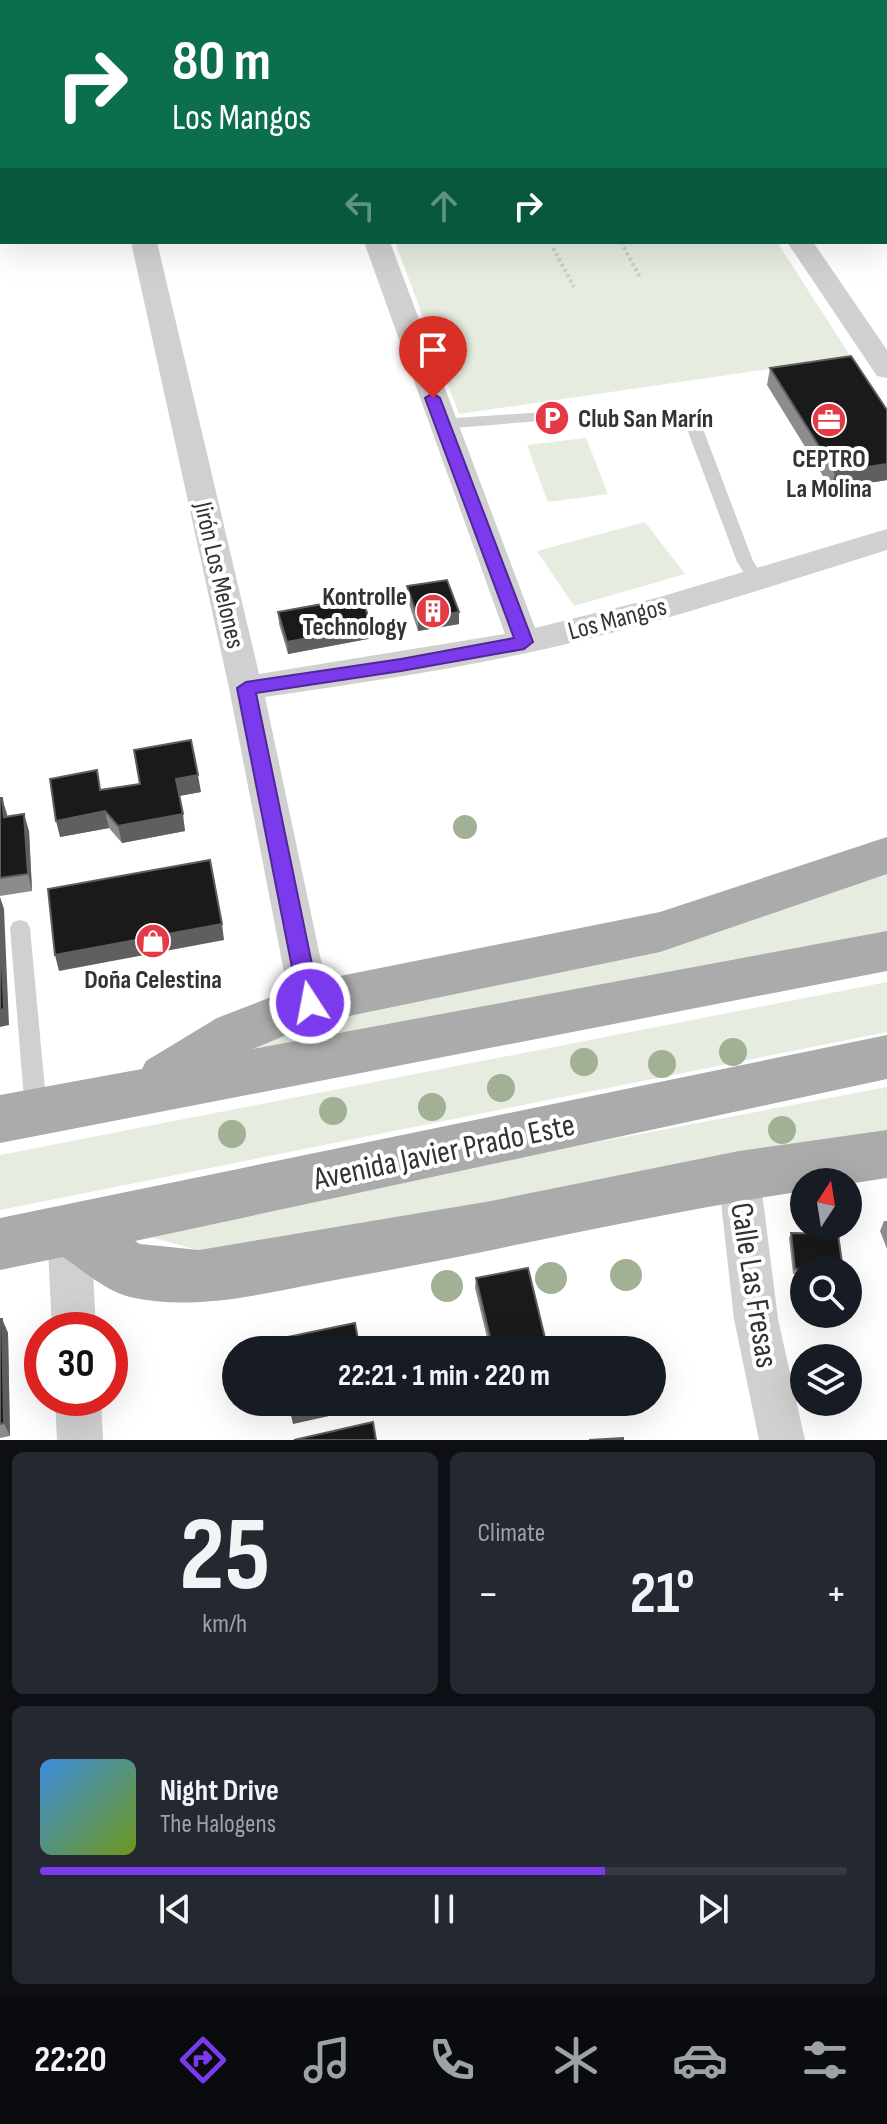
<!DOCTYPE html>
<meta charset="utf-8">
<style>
body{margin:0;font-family:"Sofia Sans Condensed",sans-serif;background:#242831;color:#f1f3f6;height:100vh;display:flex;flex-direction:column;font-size:30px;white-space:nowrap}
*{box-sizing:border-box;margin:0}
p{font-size:26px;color:#9ea1a6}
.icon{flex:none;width:44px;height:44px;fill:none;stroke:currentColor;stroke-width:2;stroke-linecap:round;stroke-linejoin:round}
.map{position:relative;height:1440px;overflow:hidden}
.drawer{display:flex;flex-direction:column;gap:12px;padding:12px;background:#0d0f14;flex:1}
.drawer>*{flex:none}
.top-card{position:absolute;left:0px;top:0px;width:888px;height:244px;box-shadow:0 8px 32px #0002;background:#0b6e4f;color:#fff;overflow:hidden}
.needle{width:52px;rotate:12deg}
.buttons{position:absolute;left:790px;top:1168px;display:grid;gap:16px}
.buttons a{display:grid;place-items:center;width:72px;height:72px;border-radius:50%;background:#171b24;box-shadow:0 8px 32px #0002;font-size:40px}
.speed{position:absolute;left:24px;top:1312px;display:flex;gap:16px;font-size:40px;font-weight:700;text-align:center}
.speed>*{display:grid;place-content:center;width:104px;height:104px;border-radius:50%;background:#171b24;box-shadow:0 8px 32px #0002;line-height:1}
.speed .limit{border:12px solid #d22;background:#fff;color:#111}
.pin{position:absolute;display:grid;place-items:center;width:68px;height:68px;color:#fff;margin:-82px -34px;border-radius:50% 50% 50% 0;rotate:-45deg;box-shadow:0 0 8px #0007}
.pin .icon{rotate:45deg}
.me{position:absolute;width:88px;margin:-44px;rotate:349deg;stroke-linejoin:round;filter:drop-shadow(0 0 6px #0008)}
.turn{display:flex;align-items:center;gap:28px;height:168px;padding:0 40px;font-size:36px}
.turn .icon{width:104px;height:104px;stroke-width:2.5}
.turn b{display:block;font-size:56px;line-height:68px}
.lanes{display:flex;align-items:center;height:76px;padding:0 40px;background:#0003;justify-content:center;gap:40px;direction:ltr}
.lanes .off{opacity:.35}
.big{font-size:60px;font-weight:700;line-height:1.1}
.drawer .widget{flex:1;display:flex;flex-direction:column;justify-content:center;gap:12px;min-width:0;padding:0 28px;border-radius:12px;background:#242831}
.drawer .dial{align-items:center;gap:0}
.dial b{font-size:104px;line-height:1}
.song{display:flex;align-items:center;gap:24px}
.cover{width:96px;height:96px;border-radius:12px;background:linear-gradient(135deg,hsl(210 70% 55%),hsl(80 70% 35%))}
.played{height:8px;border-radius:4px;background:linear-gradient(90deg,#7c3aed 70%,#363941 70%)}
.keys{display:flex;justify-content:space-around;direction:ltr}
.heat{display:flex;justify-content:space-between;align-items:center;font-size:44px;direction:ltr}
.drawer .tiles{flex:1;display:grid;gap:12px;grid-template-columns:1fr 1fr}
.widget:last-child{grid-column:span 2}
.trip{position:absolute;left:222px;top:1336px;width:444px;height:80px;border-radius:40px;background:#171b24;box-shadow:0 8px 32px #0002;font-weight:700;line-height:80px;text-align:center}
.dock{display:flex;height:128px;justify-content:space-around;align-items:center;background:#090b0e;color:#9ea1a6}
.dock .icon{width:56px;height:56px}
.dock .active{color:#7c3aed}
.dock b{font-size:36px;color:#f1f3f6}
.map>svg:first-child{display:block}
.green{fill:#e6ecdf}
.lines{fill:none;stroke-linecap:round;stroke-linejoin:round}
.path{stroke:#cdcdcd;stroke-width:4;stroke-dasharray:3 3;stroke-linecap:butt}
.service{fill:#d0d0d0;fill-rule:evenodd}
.pedestrian{fill:#d0d0d0;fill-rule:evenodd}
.minor{fill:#d0d0d0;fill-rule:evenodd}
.primary{fill:#ababab;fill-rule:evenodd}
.tree{fill:#a2b095}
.wall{fill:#8c8c8c}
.shaded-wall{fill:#5f5f5f}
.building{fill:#1a1a1a;stroke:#5f5f5f;stroke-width:2}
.route{fill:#7c3aed;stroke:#51269a;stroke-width:2}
.labels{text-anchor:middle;stroke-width:8;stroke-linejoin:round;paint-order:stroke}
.poi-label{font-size:26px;font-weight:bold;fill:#333;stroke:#fff}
.street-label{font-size:26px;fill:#333;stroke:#fff}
.near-street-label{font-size:32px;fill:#333;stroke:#fff}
</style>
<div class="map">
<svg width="887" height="1440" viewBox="0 0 887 1440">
<rect width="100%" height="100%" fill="#fff"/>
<g class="green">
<polygon points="395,242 777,242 851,357 459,414"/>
<polygon points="586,438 608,494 548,502 527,445"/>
<polygon points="645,522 685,574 574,606 537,551"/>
<polygon points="887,873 887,936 246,1051 291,1017"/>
<polygon points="887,982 887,1032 0,1210 0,1155"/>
<polygon points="887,1087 887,1132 449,1223 197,1250 130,1231"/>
</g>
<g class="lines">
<g class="path">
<polyline points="621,242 641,279"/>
<polyline points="553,248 574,287"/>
</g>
<g class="service">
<polygon points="559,411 564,413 564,419 442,429 434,424 442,419"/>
<polygon points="692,416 700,421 753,561 765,579 763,583 751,583 737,562 684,421"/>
<polygon points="20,920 27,922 30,928 47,1111 44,1118 36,1121 28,1118 25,1111 10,928 13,922"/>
</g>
<rect class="pedestrian" x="886" y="126" width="1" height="10"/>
<g class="minor">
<polygon points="83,0 105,0 106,2 84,2"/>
<polygon points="278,0 327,0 276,2"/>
<polygon points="624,0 646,0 648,2 626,2"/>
<polygon points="820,0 842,0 843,2 821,2"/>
<rect x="0" y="24" width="2" height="14"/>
<polygon points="886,61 887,62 887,76 886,75"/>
<polygon points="2,226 2,242 0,243 0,227"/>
<path d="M131,242h26l102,432 246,-40 -141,-392h26l145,386 125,-31 227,-68v21c-105,33 -209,67 -316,93 -101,24 -204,39 -306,54l65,306 -6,12 -14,4 -14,-4 -6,-12 -61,-315z"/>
<polygon points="787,242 813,242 887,350 887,378 877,376"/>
<polygon points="739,1157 754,1163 760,1176 778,1319 805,1440 759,1440 734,1319 718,1176 724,1163"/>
<polygon points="69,1209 84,1215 91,1229 96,1330 52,1330 47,1229 54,1215"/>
<polygon points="55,1398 101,1398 103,1440 57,1440"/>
</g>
<g class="primary">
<polygon points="887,837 887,874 660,952 315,1023 253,1049 887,931 887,971 0,1143 0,1095 142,1069 146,1061 217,1018 310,982 660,912"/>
<path d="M887,1035v44l-752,162 5,3 59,6 292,-49 248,-50 148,-21v48l-39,6 -44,-2v9c-154,23 -305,60 -458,87 -70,12 -145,35 -216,19 -25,-6 -46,-26 -67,-40l-63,13v-52z"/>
</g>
</g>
<g class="tree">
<circle cx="465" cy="827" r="12"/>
<circle cx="733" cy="1052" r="14"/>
<circle cx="584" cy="1062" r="14"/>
<circle cx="662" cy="1064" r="14"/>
<circle cx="501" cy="1088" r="14"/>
<circle cx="432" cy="1107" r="14"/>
<circle cx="333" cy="1111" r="14"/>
<circle cx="782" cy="1130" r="14"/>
<circle cx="232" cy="1134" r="14"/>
<circle cx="626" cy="1275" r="16"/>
<circle cx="551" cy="1278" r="16"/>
<circle cx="447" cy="1286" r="16"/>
</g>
<g class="wall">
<polygon points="862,0 887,0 887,29 886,2 864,2"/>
<polygon points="770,368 887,410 887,480 831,489 767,385"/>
<polygon points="407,586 459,612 459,624 418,631 407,598"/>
<polygon points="278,612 373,638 288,654 279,624"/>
<polygon points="101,790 201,792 179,796 185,831 122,843 109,828 60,837"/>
<polygon points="0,798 7,817 29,831 32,891 0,896"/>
<polygon points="884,1221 887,1221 887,1249 880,1231"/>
<polygon points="791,1233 843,1270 804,1270 804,1274 793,1274 789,1238"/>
<polygon points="476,1278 545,1350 490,1350 475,1288"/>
<polygon points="0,1319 2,1319 8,1333 10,1436 0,1438"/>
</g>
<g class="shaded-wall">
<polygon points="887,464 887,480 831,489 835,472"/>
<polygon points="459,612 459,624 418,631 418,619"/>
<polygon points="372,626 373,638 288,654 287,642"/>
<polygon points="198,775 201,792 179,796 176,779"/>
<polygon points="2,798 7,814 8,834 4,817"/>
<polygon points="105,811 109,828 60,837 56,821"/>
<polygon points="24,814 29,831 32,891 28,874"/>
<polygon points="183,814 185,831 122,843 118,826"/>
<polygon points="0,897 4,909 9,1025 0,1027"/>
<polygon points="222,924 224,940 59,971 55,955"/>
<polygon points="2,1319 8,1333 10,1436 4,1423"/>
<polygon points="546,1342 545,1350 508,1350"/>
<polygon points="349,1402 370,1402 370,1407 293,1424 291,1415"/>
</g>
<g class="building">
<polygon points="878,0 887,0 887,10 886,2 880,2"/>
<polygon points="851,356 887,410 887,464 835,472 770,368"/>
<polygon points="447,580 459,612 418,619 407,586"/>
<polygon points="361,597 372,626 287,642 278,612"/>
<polygon points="191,740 198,775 176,779 183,814 118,826 105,811 56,821 50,779 97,770 100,790 140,784 134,750"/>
<polygon points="0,798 2,798 4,817 24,814 28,874 0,878"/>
<polygon points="210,860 222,924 55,955 48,889"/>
<polygon points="0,923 4,1009 0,1010"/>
<polygon points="791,1233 838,1234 843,1270 795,1269"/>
<polygon points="528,1268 546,1342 508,1350 493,1350 476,1278"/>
<polygon points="0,1319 2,1319 4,1423 0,1424"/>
<polygon points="355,1323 360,1350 280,1350 278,1339"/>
<polygon points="289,1402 349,1402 291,1415"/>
<polygon points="373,1422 376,1440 294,1440"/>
<polygon points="623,1438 623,1440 589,1440"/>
</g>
<polygon class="route" points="433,393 440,398 533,642 524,649 401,671 256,693 320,1003 317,1009 310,1012 302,1009 299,1003 237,688 246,682 401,659 514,638 425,398"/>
<defs>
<g id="parking-disc" transform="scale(1.8)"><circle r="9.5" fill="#e63946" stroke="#fff"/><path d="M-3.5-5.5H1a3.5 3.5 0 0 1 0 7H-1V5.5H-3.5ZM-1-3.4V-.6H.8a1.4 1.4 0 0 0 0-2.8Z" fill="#fff"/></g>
<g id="office-disc" transform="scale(1.8)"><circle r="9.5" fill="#e63946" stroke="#fff"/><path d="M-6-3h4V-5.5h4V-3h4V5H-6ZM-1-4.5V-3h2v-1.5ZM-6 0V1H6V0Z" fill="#fff"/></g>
<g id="building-disc" transform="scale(1.8)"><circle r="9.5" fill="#e63946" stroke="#fff"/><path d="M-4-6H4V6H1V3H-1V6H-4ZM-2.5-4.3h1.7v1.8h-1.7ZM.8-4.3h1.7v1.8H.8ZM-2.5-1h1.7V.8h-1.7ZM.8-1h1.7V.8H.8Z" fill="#fff"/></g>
<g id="shop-disc" transform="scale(1.8)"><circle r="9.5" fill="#e63946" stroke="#fff"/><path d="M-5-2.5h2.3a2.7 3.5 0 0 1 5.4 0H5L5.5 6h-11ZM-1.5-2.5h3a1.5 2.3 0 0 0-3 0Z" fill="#fff"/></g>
</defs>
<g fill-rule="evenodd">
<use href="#parking-disc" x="552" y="418"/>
<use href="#office-disc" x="829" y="420"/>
<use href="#building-disc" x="433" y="611"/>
<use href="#shop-disc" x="153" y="941"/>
</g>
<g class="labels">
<g class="poi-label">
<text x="578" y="427" text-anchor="start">Club San Marín</text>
<text x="829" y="467">CEPTRO<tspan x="829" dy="30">La Molina</tspan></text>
<text x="407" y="605" text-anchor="end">Kontrolle<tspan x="407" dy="30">Technology</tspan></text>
<text x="153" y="988">Doña Celestina</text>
</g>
<g class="street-label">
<text transform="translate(220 575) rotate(77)" y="9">Jirón Los Melones</text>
<text transform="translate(617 618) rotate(-15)" y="9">Los Mangos</text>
</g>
<g class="near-street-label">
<text transform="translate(444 1151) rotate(-12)" y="11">Avenida Javier Prado Este</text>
<text transform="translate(755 1285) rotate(81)" y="11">Calle Las Fresas</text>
</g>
</g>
</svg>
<div class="buttons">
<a><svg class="needle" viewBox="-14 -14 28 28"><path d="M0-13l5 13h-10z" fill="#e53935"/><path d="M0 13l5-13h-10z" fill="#9ea1a6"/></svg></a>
<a><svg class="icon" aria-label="search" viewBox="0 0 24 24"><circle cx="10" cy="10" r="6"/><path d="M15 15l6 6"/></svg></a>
<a><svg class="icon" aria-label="layers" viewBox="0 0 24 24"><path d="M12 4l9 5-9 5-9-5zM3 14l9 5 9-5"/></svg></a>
</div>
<div class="speed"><div class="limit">30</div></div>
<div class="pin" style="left:433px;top:398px;background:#d93025"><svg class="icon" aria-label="arrive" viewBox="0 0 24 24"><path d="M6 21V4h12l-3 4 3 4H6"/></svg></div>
<svg class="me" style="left:310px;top:1003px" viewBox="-20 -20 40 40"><circle r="17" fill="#7c3aed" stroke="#fff" stroke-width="3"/><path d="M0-11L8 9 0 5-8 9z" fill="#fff"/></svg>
<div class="trip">22:21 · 1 min · 220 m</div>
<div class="top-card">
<div class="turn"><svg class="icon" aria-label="right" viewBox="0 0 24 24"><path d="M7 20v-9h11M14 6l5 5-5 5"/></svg><div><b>80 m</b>Los Mangos</div></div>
<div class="lanes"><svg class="icon off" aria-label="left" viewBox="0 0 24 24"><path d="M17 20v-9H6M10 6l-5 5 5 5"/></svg><svg class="icon off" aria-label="ahead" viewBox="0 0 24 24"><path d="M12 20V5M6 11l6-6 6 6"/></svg><svg class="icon" aria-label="right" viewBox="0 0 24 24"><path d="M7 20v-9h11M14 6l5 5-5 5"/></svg></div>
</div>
</div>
<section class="drawer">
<div class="tiles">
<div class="widget dial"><b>25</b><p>km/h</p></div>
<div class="widget"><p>Climate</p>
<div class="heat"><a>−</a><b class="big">21°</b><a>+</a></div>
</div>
<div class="widget">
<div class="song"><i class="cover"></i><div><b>Night Drive</b><p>The Halogens</p></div></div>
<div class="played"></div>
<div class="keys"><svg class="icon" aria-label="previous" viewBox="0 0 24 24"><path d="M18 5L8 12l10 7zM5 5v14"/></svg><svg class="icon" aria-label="pause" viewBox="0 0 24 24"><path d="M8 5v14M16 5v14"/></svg><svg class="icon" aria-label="next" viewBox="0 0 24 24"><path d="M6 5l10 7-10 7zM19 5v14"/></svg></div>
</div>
</div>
</section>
<nav class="dock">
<b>22:20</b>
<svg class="icon active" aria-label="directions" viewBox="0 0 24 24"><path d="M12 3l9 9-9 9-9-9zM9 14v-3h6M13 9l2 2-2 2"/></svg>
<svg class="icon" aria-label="music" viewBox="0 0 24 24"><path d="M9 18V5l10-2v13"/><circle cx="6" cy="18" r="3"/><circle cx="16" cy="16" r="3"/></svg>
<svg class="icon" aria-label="phone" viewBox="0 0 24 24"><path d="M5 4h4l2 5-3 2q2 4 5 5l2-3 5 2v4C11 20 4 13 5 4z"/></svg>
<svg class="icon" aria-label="climate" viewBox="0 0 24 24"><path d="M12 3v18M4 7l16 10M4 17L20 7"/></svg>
<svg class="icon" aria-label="car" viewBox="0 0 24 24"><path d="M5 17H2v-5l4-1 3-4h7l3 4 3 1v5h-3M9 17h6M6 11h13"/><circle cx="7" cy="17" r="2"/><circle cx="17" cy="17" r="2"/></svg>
<svg class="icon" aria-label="filters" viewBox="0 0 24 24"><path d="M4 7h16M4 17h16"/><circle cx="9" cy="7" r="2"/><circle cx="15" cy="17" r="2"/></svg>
</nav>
